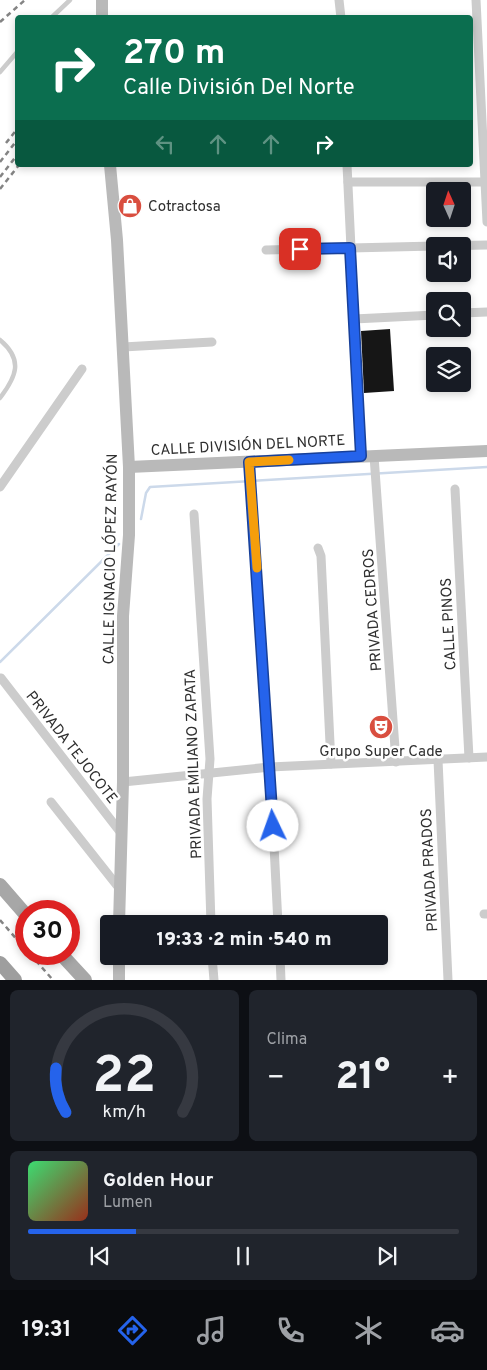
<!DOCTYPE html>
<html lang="es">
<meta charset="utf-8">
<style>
body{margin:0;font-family:Overpass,sans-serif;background:#20242c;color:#f1f3f6;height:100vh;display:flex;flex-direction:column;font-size:19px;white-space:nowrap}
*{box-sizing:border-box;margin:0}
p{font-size:16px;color:#9ea1a6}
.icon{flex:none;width:28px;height:28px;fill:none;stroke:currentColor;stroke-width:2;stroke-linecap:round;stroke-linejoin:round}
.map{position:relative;height:980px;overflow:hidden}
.side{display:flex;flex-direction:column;gap:10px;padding:10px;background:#0d0f14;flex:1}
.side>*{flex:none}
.hud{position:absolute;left:15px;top:15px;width:458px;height:152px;border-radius:5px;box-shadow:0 2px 8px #0003;background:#0b6e4f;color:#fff;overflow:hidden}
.needle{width:32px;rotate:357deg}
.controls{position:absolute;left:426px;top:182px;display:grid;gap:10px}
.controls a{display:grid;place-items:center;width:45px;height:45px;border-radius:5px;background:#171b24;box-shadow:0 2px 8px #0003;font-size:25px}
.speed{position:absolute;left:15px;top:900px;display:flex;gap:10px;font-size:25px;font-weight:700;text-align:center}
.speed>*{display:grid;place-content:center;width:65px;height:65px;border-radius:50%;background:#171b24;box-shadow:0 2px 8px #0003;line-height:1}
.speed .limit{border:8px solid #d22;background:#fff;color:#111}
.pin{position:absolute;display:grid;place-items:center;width:42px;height:42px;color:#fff;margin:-21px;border-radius:10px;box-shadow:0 2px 8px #0006}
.me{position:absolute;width:55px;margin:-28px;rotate:357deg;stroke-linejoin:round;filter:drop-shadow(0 0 4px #0008)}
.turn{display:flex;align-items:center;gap:18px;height:105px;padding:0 25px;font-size:22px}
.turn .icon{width:65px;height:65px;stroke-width:2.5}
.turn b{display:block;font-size:35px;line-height:42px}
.lanes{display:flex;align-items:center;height:48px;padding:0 25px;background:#0003;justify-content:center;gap:25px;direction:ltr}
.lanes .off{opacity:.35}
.big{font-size:38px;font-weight:800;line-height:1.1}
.side .widget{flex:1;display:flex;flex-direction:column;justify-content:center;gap:8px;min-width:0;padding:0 18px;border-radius:8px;background:#20242c}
.side .dial{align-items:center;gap:0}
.dial svg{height:130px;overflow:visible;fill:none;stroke:#363941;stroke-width:7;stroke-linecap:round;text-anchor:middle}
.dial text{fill:#f1f3f6;stroke:none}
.song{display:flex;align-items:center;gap:15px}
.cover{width:60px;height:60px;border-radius:8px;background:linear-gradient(135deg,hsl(140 70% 55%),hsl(10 70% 35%))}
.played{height:5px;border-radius:2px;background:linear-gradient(90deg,#2563eb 25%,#363941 25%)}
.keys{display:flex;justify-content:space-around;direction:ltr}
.heat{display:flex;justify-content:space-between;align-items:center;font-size:28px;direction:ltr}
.side .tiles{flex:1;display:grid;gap:10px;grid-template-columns:1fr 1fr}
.widget:last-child{grid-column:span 2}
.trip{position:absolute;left:100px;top:915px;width:288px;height:50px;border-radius:5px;background:#171b24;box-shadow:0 2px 8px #0003;font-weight:800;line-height:50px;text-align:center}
.tabs{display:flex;height:80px;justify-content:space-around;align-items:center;background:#090b0e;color:#9ea1a6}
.tabs .icon{width:35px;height:35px}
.tabs .current{color:#2563eb}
.tabs b{font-size:22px;color:#f1f3f6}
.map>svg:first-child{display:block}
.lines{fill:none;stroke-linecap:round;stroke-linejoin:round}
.stream{stroke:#ccd9ea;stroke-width:2.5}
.building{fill:#161616}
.service{stroke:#ccc;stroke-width:4.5}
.minor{stroke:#ccc;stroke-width:9}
.secondary{stroke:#b9b9b9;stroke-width:12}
.primary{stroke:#a7a7a7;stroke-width:14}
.trunk{stroke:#9e9e9e;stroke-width:14}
.rail{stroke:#848484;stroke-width:2.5;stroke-dasharray:5 4;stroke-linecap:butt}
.route-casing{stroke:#184099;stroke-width:12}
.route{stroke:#2563eb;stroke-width:9}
.slow{stroke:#f59e0b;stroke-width:9}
.labels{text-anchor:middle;stroke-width:5;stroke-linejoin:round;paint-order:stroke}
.poi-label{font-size:15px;fill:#2f2f2f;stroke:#fff;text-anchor:start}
.street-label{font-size:15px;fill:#2f2f2f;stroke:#fff}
</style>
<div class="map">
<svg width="487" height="980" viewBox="0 0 487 980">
<rect width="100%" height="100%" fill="#fff"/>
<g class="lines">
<g class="stream">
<polyline points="141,519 146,493 150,487 487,467"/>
<polyline points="0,662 119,544"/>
</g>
</g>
<polygon class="building" points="390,329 394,391 364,393 361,331"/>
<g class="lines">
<g class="service">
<polyline points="51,18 70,0"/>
<polyline points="0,72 18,51"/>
<path d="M0,340c24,20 16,37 0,58"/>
</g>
<g class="minor">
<polyline points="339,0 341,18"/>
<polyline points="476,0 487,222"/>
<polyline points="347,165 361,456"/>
<polyline points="348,182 487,182"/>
<polyline points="436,246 487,245"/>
<polyline points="266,250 435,246"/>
<polyline points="462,313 487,312"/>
<polyline points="354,319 435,315"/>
<polyline points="123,347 212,342"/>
<polyline points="374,456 396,762"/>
<polyline points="249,462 270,767 278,924"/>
<polyline points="0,487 82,369"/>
<polyline points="455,489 469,758"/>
<polyline points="194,514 210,759 207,799 211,924"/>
<polyline points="318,548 321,556 331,764"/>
<polyline points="1,678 121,833"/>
<polyline points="438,760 448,980"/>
<polyline points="123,782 270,767 487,757"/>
<polyline points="51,802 119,888"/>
<polyline points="484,914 487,914"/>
<polyline points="212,956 214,980"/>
<polyline points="280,956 281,980"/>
</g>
<g class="secondary">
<polyline points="102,0 102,18"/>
<polyline points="110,165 117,240 129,467 129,535 123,616 123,782 119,924"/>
<polyline points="129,467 487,451"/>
<polyline points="119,956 119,980"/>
</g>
<g class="primary">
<polyline points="0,885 26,915"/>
<polyline points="61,954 85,980"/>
</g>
<polyline class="trunk" points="0,963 15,980"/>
<g class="rail">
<polyline points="0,22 25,0"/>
<polyline points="6,143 18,128"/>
<polyline points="0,162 18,139"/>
<polyline points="0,177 18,154"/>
<polyline points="0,189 19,165"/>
<polyline points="0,920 26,950"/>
<polyline points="30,954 53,980"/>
</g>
</g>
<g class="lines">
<g class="route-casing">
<polyline id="route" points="273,826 249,462 361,456 350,248 300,249"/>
</g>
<use href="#route" class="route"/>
<polyline class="slow" points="257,568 249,462 289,460"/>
</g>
<defs>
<g id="shop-disc" transform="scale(1.25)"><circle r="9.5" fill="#d94e3f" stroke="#fff"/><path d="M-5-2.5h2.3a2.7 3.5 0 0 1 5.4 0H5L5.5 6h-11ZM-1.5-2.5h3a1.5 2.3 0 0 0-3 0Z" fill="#fff"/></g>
<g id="theatre-disc" transform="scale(1.25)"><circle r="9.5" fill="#d94e3f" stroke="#fff"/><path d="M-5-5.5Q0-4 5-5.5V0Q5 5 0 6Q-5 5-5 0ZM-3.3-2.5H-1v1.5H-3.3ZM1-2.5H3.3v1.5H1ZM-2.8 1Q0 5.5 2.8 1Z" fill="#fff"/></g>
</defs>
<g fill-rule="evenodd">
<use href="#shop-disc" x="130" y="206"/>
<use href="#theatre-disc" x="381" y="727"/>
</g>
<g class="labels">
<g class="poi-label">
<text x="148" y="211">Cotractosa</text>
<text x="381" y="756" text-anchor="middle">Grupo Super Cade</text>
</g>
<g class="street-label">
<text transform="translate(248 445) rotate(-3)" y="5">CALLE DIVISIÓN DEL NORTE</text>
<text transform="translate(110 559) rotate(-89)" y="5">CALLE IGNACIO LÓPEZ RAYÓN</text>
<text transform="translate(372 610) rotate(-94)" y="5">PRIVADA CEDROS</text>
<text transform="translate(448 624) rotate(-93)" y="5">CALLE PINOS</text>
<text transform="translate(72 747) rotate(52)" y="5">PRIVADA TEJOCOTE</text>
<text transform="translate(193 764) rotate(-92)" y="5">PRIVADA EMILIANO ZAPATA</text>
<text transform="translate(429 870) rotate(-93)" y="5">PRIVADA PRADOS</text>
</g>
</g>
</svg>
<div class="controls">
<a><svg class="needle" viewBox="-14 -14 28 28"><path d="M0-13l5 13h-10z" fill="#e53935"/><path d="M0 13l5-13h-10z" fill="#9ea1a6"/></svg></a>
<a><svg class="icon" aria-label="sound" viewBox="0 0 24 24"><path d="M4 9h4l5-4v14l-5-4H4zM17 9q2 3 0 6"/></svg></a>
<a><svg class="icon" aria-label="search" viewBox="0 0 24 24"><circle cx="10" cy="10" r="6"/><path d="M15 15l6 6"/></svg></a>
<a><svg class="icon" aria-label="layers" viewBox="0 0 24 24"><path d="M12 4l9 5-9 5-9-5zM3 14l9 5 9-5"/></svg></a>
</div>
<div class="speed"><div class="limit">30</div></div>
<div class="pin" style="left:300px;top:249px;background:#d93025"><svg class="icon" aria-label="arrive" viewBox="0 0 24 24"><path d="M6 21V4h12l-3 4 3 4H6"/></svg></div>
<svg class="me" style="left:273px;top:826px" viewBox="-20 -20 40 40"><circle r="19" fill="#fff"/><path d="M0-13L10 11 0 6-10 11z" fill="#2563eb"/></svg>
<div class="trip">19:33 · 2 min · 540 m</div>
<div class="hud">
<div class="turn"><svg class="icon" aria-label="right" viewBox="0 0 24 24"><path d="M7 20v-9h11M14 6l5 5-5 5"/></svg><div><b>270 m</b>Calle División Del Norte</div></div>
<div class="lanes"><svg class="icon off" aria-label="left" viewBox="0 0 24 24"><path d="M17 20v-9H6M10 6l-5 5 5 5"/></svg><svg class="icon off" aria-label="ahead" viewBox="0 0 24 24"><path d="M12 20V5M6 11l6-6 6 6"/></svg><svg class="icon off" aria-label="ahead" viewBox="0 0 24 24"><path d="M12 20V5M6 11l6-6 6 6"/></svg><svg class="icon" aria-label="right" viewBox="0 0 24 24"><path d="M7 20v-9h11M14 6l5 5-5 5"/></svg></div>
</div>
</div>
<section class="side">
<div class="tiles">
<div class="widget dial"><svg viewBox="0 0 100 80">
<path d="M14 69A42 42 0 1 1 86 69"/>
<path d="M14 69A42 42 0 0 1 8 42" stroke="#2563eb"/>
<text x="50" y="56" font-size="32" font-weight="700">22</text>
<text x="50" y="72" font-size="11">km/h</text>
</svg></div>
<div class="widget"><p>Clima</p>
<div class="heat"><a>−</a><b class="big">21°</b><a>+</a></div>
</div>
<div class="widget">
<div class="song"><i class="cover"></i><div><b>Golden Hour</b><p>Lumen</p></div></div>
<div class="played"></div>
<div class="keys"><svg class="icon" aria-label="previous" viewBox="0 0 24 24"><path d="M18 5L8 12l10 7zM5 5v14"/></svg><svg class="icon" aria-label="pause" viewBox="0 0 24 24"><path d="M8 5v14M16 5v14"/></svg><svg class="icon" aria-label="next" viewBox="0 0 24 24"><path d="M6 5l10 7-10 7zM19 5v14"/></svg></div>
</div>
</div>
</section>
<nav class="tabs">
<b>19:31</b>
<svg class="icon current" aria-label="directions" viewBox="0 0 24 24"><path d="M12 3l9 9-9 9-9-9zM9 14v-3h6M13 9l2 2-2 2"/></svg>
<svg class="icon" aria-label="music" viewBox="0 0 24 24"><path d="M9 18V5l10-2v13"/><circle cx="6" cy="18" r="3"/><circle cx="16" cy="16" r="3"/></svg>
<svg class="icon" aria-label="phone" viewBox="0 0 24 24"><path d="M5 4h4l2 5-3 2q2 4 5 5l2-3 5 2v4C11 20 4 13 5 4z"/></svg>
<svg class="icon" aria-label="climate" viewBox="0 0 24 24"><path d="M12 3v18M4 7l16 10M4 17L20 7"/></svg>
<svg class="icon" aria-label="car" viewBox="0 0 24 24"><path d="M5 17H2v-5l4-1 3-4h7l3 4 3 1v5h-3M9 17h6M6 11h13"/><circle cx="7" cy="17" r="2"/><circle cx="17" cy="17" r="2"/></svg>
</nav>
